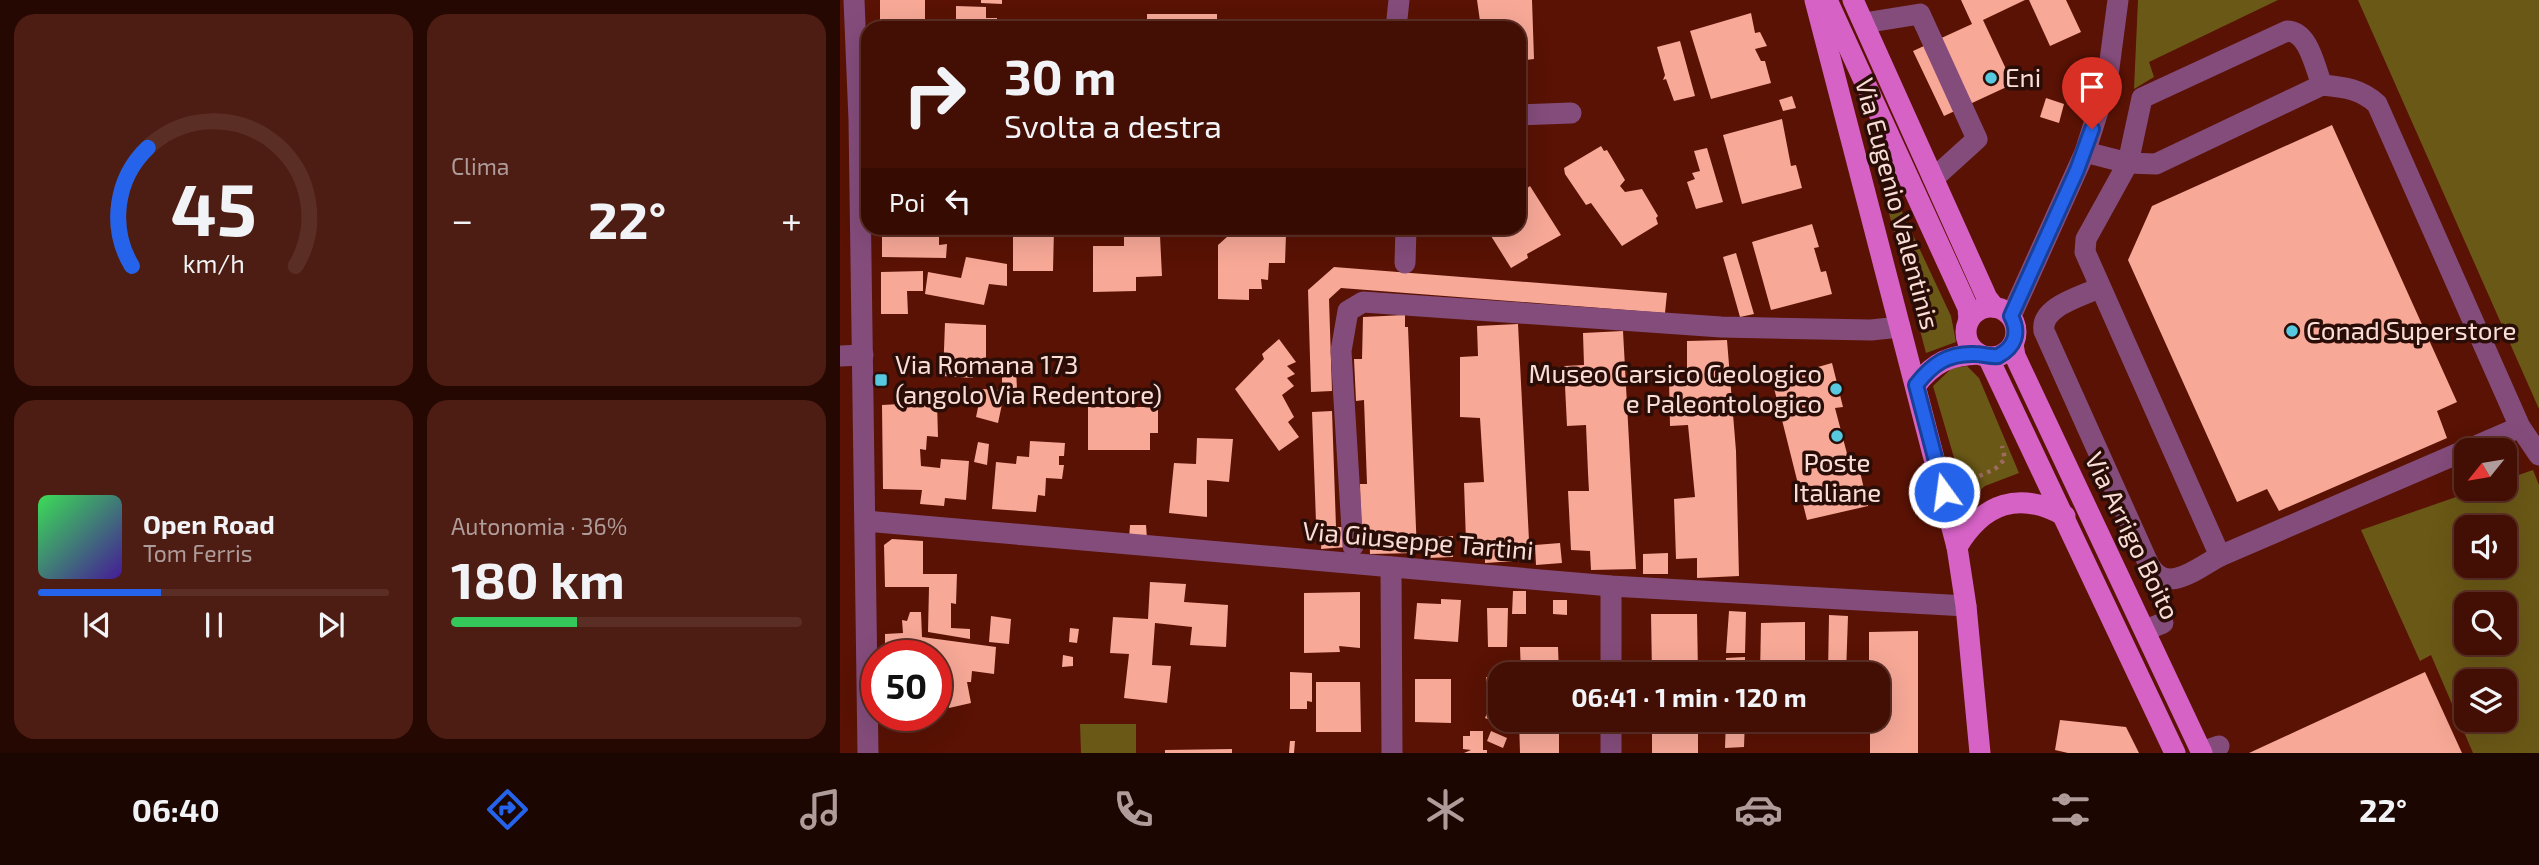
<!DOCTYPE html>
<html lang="it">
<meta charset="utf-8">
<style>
body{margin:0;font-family:"Exo 2",sans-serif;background:#4d1c12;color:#f1f3f6;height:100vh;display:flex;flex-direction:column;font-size:26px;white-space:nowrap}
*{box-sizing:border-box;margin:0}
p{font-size:23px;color:#af9c9a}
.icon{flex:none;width:38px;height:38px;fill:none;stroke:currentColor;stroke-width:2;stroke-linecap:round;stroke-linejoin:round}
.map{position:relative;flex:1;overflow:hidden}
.drawer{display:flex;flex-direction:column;gap:14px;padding:14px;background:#250802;width:840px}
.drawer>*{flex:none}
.hud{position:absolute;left:21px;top:21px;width:665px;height:214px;border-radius:21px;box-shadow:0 7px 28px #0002,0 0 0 2px #5b2e25;background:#430e03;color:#f1f3f6;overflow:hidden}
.needle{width:46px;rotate:240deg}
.controls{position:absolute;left:1614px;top:438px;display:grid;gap:14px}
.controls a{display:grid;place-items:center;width:63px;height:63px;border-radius:14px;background:#430e03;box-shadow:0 7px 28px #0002,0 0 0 2px #5b2e25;font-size:35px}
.speed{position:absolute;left:21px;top:640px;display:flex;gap:14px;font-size:35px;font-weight:700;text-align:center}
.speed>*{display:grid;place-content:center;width:91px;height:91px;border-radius:50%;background:#430e03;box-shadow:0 7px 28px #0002,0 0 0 2px #5b2e25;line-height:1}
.speed .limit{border:10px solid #d22;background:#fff;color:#111}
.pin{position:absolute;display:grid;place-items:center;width:60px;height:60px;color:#fff;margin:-72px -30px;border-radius:50% 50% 50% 0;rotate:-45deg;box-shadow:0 0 7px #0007}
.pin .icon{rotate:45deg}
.me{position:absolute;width:77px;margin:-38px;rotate:346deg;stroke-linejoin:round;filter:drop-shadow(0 0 5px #0008)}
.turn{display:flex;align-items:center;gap:24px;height:147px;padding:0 28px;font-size:32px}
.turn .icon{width:91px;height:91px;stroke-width:2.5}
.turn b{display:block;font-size:49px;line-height:60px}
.then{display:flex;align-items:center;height:66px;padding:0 28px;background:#0003;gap:14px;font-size:26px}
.big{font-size:52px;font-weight:700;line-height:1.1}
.drawer .card{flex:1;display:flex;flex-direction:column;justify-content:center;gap:10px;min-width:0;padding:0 24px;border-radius:21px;background:#4d1c12}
.drawer .dial{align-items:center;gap:0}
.dial svg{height:182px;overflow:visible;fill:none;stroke:#5b2e25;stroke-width:7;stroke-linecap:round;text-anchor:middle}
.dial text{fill:#f1f3f6;stroke:none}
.song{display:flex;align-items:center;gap:21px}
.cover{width:84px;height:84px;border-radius:10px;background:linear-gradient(135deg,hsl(130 70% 55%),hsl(260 70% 35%))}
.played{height:7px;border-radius:4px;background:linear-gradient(90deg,#2563eb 35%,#5b2e25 35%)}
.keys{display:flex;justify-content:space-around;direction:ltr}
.heat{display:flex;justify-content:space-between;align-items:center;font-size:38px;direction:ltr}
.charge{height:10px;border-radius:5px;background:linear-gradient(90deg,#34c759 36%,#5b2e25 0)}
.drawer .tiles{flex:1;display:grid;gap:14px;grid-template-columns:repeat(2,1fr)}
.trip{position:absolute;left:648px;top:662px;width:402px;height:70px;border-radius:21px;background:#430e03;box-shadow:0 7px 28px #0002,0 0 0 2px #5b2e25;font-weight:700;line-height:70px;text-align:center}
.tab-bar{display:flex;height:112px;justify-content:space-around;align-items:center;background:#1b0601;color:#af9c9a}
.tab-bar .icon{width:49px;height:49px}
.tab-bar .selected{color:#2563eb}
.tab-bar b{font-size:32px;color:#f1f3f6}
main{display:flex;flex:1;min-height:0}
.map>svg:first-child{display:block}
.green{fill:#6a5816;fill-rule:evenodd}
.building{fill:#f7a897}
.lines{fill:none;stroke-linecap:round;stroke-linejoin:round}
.path{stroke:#9f6c61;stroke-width:4.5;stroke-dasharray:3.5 5;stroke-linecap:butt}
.minor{stroke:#844c7b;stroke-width:21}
.major{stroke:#d662c6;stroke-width:21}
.route-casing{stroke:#184099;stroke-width:18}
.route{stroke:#2563eb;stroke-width:12}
.poi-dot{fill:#56c9e1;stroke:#2b0d07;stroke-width:2.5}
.labels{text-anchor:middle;stroke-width:7;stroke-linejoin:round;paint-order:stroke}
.poi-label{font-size:26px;fill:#f9ded7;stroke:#2b0d07;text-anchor:start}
.street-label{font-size:26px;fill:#f9ded7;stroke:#2b0d07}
</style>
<main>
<section class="drawer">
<div class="tiles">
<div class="card dial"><svg viewBox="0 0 100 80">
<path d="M14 69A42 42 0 1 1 86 69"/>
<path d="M14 69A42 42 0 0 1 21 17" stroke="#2563eb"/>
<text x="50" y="56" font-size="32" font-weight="700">45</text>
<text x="50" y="72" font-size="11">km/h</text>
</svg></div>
<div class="card"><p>Clima</p>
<div class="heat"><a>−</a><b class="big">22°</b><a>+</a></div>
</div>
<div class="card">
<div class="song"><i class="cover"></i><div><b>Open Road</b><p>Tom Ferris</p></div></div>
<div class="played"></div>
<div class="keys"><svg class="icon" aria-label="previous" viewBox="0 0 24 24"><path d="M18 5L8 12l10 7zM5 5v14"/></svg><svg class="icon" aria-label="pause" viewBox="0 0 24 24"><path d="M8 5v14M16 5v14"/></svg><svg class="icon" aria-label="next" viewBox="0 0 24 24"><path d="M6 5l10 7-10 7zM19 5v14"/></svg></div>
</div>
<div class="card"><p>Autonomia · 36%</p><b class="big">180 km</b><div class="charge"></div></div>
</div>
</section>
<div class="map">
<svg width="1699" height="753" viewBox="0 0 1699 753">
<rect width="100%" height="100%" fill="#591204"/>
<g class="green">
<polygon points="1298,0 1438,0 1309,62 1314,77 1294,89"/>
<polygon points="1518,0 1699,0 1699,409"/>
<polygon points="1046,184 1050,186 1111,316 1116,342 1086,353 1042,187"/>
<polygon points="1127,366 1139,378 1179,473 1145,486 1127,502 1093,386 1112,368"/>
<path d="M1693,470l6,15v268h-66l-42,-98 -11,6 -59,-131 121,-42h22v-8zM1626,527h38v38h-38zM1626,604h38v38h-38zM1626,681h38v38h-38z"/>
<polygon points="240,724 296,724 296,753 241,753"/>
</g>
<g class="building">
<rect x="40" y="0" width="45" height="28"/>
<polygon points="141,0 162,0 162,4 141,3"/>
<polygon points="637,0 692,0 694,59 686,60 686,68 679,68 679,28 641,28"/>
<polygon points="1121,0 1185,0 1143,20 1173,84 1104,116 1073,51 1132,24"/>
<polygon points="1189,0 1226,0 1241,32 1210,46"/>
<polygon points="116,6 146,7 146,18 157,18 157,28 116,28"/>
<polygon points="911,13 915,33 920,32 927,46 915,49 921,61 925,61 931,83 871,99 850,31"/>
<rect x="307" y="14" width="70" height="14"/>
<polygon points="486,21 485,24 493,24 493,28 416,28 416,22"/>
<polygon points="840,41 855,96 834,101 826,79 823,80 825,75 817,47"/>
<polygon points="952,96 956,108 943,111 939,100"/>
<polygon points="1206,98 1224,104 1219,123 1200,117"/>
<polygon points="942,119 951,166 956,165 962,188 902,204 883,135"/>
<polygon points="1492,125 1617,402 1597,411 1607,438 1439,511 1427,489 1397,502 1288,260 1312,206"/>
<polygon points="761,146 764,151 767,150 785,180 780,186 785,192 802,189 818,216 816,218 818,224 782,246 751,203 746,205 725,174 724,168"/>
<polygon points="867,148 883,202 856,209 847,182 855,179 852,173 860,171 854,151"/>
<polygon points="679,176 686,189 690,186 721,235 687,254 688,258 671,268 646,228 679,228"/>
<polygon points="972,224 979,247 974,248 981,272 986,271 992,294 931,310 912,242"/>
<polygon points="42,228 99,228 99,245 107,244 106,258 42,257"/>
<polygon points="173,228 214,228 213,271 173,271"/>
<polygon points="397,228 436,228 436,234 446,234 445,263 429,263 428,280 421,279 422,289 409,289 409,300 378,299 378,245"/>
<polygon points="284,236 320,236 322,276 296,277 296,291 253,292 253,246 284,246"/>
<polygon points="896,253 914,314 900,317 883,257"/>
<polygon points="126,257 167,264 167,286 149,284 144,305 85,294 88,272 121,278"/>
<polygon points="494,267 827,293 825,313 501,288 489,299 492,391 471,392 468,290"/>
<polygon points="83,271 83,291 67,291 68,314 41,314 41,272"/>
<polygon points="565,315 565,327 568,327 577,553 530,554 529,526 521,526 520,484 527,484 524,400 516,401 514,359 522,359 523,317"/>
<polygon points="105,323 146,325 146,366 133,366 133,378 103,376"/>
<polygon points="678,324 690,560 645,563 645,542 626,542 624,483 644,482 640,418 620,417 620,357 638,356 637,326"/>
<polygon points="783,331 796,569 751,570 750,551 731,550 728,491 749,491 748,473 746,425 727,426 724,366 744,365 743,333"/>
<polygon points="439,339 456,362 447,366 455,374 447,378 454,386 442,395 454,417 448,422 459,437 439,451 395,389 424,359 422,354"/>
<polygon points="887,340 896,451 899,576 857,578 857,558 836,559 834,499 855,497 848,425 830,426 829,380 847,379 847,341"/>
<polygon points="992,363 1003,407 995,408 1010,465 1018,463 1028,506 967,520 932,380"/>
<polygon points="162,369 176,369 177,389 165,390 158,423 136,417 142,389 162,390"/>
<polygon points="104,389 114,390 114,399 103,399"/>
<polygon points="97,402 98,437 87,436 86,450 80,449 81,466 100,468 101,459 129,461 126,500 105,498 104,506 80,504 82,490 43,489 42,405"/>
<polygon points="248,407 318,407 318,433 310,433 310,450 248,450"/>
<polygon points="492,411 496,527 506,527 507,547 481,549 483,522 476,522 472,412"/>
<polygon points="357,438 393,439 389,482 367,480 367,517 329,513 334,463 356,464"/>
<polygon points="190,441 225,443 224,456 219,456 219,465 224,465 222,479 206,478 205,496 198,495 196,512 152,509 156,462 176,464 177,456 189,457"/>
<polygon points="138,442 149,444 147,465 134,462"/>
<polygon points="290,525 306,525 307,539 289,539"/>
<polygon points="613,536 613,557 588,558 587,537"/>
<polygon points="52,539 83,541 83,574 117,574 116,604 111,603 111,628 130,629 130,639 88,632 89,587 45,587 44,545"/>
<polygon points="720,543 722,563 696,565 695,545"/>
<polygon points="828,553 828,574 803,574 803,554"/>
<polygon points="310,582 346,584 344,602 388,605 386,647 350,645 352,627 315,623 312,665 331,666 327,703 284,698 289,654 270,653 273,617 308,619"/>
<polygon points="673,591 686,591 686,614 672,614"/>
<polygon points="520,592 520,648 499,646 500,652 464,653 464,593"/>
<polygon points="601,599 621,600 618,642 574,639 577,603 601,604"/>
<polygon points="713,600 727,600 727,615 713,614"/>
<polygon points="647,608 668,608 667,647 648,647"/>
<polygon points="889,611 906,612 905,653 886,653"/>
<polygon points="70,612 81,612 82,637 156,647 154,674 132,671 131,682 127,682 131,703 109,708 103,686 103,662 96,662 96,656 45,656 45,634 63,633 62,620 67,621"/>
<polygon points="811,614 857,614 858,674 812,674"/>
<polygon points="989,615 1008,616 1006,674 988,674"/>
<polygon points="151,616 171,619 169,644 149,642"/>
<polygon points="965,622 965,674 920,674 921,623"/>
<polygon points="230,628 239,629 237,643 229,642"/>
<polygon points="1078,631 1078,753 1030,753 1030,719 1038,719 1038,674 1029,674 1029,632"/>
<polygon points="680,647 718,647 719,674 681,674"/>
<polygon points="223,655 233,657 233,666 222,667"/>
<polygon points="905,657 905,674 886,674 886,658"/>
<polygon points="450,672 472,673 472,702 467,701 467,709 450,709"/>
<polygon points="1585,672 1622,753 1409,753 1461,729"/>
<rect x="646" y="677" width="14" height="17"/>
<polygon points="575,679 611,679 611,723 575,722"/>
<polygon points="476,682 520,682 521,732 476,732"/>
<polygon points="651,704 660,708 660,719 667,719 664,726 645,718"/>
<polygon points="679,719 719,719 719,753 680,753"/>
<polygon points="886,719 905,719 904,747 885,748"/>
<polygon points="988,719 1001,719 1001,729 989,729"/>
<polygon points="1220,720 1286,727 1299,753 1228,753 1215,750"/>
<rect x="812" y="728" width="46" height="25"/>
<polygon points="630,731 643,731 643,750 647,750 647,753 624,753 631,750 623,749 623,736 630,736"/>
<polygon points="651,731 667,738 663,748 647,741"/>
<polygon points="450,741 455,741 454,753 449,753"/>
<polygon points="392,749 392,753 325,753 325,750"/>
</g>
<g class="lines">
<polyline class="path" points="1124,483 1155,469 1165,459 1162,446"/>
<g class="minor">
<polyline points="14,0 19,120 28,753"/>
<polyline points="1024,23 1080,14 1137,139 1094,178"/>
<polyline points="556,28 559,0"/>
<path d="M1482,85c-7,-17 -13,-54 -35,-54l-145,67 -14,65 28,1 166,-79c22,2 39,4 55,19l143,323 19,28"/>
<polyline points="679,115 731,113"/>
<polyline points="1245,152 1288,163 1246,239 1245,252 1380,556 1626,450"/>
<polyline points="565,263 566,228"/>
<path d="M1259,288c-19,9 -59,19 -55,43l105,234c18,30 47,4 71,-9"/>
<polyline points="1171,316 1245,152 1267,83 1278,0"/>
<polyline points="0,356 23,355"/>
<polyline points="1627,450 1680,427"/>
<polyline points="25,521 771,586 1126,606"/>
<polyline points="513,546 501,351 508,311 523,302 881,327 1031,330 1060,327"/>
<polyline points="551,567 552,753"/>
<polyline points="771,586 771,674"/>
<polyline points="1306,630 1323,623"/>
<polyline points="771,719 771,753"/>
<polyline points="1362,752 1379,746"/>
</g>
<g class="major">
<polyline points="975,0 1117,547 1126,606 1140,753"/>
<polyline points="987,0 1128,308 1129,320"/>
<polyline points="1013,0 1147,298 1154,307"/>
<circle cx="1151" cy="332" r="25"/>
<polyline points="1173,344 1175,356 1362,753"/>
<polyline points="1148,357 1335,753"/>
<path d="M1076,385c18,-23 34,-30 63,-31"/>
<path d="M1117,547c26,-44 62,-57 108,-31"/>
</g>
</g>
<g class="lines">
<g class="route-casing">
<path id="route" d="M1104,492l-28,-107c16,-21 32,-32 59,-31 8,0 15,3 23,2 17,-9 22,-23 13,-40l66,-146 15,-41"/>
</g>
<use href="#route" class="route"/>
</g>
<g class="poi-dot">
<circle cx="1151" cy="78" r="7"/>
<circle cx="1452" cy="331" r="7"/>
<rect x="34" y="373" width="14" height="14" rx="3.5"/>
<circle cx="996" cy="389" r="7"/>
<circle cx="997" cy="436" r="7"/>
</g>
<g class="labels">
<g class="poi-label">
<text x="1165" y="87">Eni</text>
<text x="1466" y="340">Conad Superstore</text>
<text x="55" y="374">Via Romana 173<tspan x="55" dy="30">(angolo Via Redentore)</tspan></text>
<text x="982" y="383" text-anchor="end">Museo Carsico Geologico<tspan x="982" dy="30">e Paleontologico</tspan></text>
<text x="997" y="472" text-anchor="middle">Poste<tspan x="997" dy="30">Italiane</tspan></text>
</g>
<g class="street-label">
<text transform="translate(1057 204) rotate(75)" y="9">Via Eugenio Valentinis</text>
<text transform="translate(1292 536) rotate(64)" y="9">Via Arrigo Boito</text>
<text transform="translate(578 541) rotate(5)" y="9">Via Giuseppe Tartini</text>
</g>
</g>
</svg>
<div class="controls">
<a><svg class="needle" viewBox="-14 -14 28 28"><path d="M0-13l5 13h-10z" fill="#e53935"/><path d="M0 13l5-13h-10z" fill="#af9c9a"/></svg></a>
<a><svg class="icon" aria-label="sound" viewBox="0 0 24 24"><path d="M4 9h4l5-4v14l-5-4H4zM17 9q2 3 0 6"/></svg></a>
<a><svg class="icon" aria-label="search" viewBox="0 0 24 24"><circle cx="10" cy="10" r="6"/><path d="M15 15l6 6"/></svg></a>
<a><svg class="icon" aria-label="layers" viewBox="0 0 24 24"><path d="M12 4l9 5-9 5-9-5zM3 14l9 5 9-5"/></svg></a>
</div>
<div class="speed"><div class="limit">50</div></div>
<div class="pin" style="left:1252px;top:129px;background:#d93025"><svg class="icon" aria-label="arrive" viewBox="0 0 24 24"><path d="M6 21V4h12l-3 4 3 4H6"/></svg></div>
<svg class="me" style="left:1104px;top:492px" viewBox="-20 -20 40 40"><circle r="17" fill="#2563eb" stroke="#fff" stroke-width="3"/><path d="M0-11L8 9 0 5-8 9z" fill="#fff"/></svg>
<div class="trip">06:41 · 1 min · 120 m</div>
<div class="hud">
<div class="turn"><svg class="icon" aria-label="right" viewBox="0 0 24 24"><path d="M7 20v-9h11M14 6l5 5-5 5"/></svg><div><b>30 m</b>Svolta a destra</div></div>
<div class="then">Poi<svg class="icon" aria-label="left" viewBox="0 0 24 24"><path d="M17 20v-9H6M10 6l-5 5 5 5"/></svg></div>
</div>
</div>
</main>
<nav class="tab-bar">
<b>06:40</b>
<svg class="icon selected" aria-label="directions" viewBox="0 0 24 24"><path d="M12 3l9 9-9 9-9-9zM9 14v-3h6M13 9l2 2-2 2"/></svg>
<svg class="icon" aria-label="music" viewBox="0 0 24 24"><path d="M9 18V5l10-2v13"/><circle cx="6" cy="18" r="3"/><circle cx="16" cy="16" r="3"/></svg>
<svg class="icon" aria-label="phone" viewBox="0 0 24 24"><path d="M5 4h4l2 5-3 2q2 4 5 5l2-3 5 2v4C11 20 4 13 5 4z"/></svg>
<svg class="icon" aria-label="climate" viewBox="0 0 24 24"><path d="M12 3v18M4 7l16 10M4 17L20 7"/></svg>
<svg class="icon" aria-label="car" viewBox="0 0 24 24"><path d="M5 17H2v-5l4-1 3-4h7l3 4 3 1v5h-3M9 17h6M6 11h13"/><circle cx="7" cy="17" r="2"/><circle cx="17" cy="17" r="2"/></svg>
<svg class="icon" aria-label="filters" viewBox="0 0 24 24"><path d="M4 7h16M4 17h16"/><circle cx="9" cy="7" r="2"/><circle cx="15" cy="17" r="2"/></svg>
<b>22°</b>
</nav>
